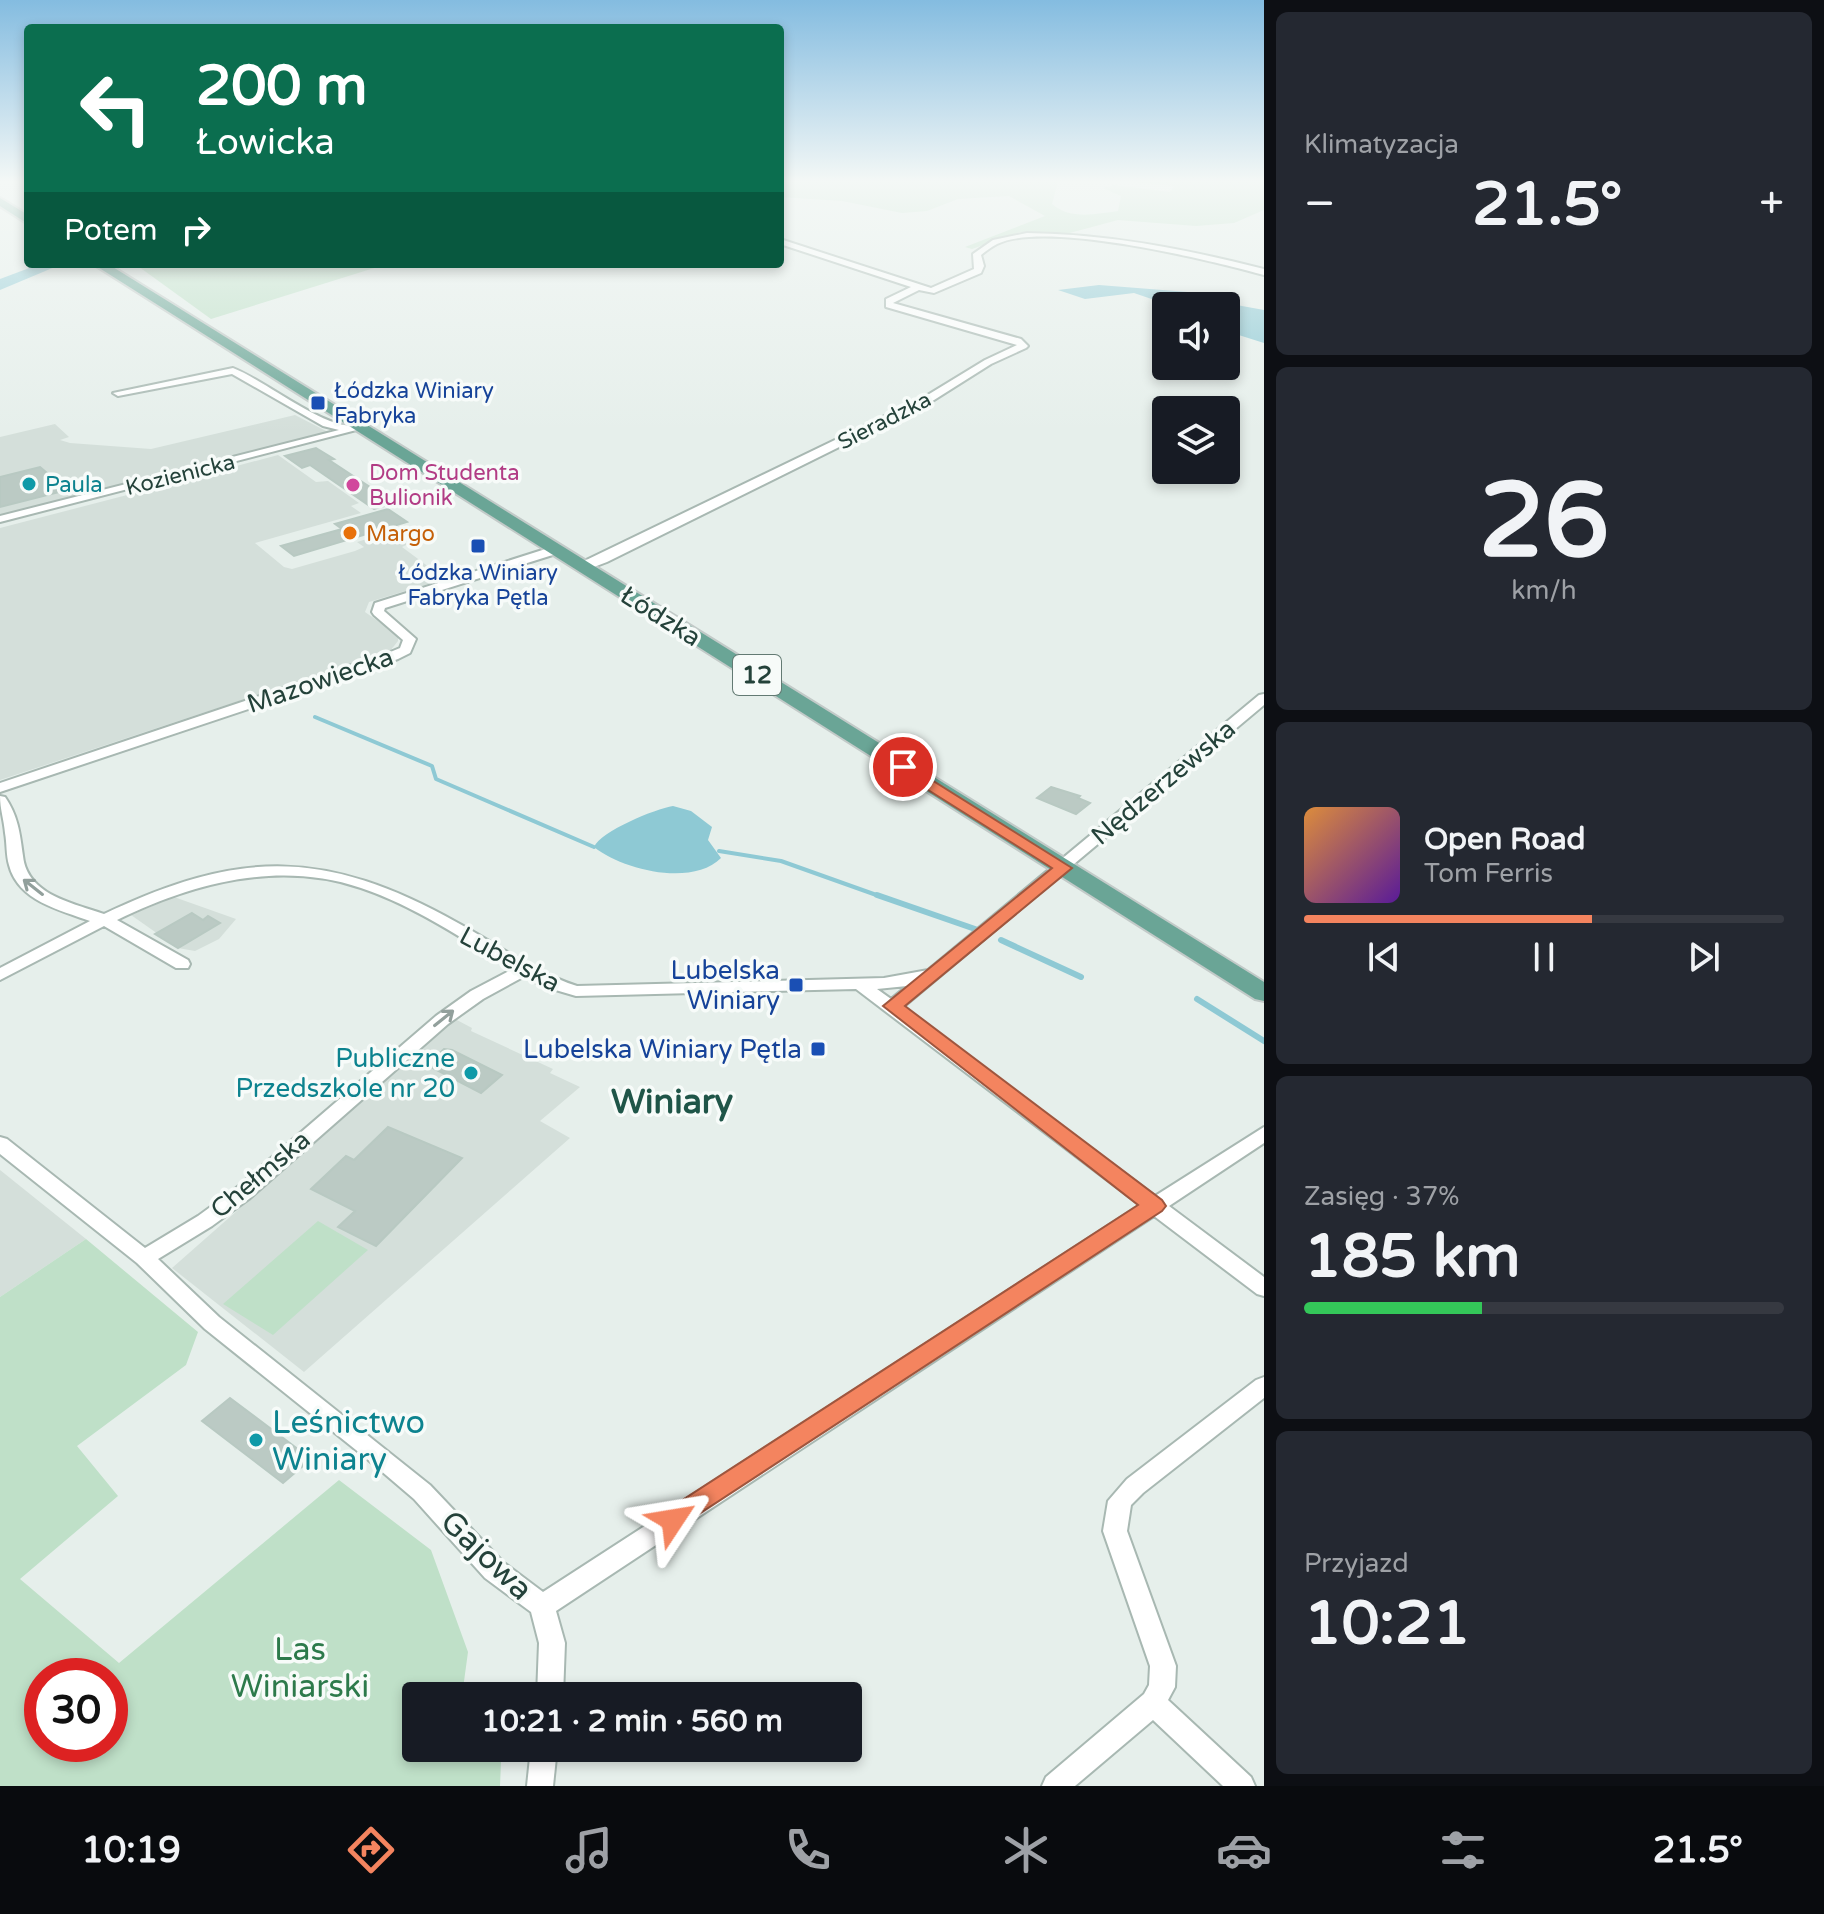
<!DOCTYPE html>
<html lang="pl">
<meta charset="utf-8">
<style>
body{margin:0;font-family:"Varela Round",sans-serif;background:#242831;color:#f1f3f6;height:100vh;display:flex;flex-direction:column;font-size:30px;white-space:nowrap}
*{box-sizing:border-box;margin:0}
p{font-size:26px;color:#9ea1a6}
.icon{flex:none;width:44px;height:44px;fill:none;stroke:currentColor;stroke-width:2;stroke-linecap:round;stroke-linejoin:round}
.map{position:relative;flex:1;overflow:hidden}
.sheet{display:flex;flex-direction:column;gap:12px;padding:12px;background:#0d0f14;width:560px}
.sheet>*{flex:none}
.hud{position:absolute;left:24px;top:24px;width:760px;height:244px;border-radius:8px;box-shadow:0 4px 12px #0003;background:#0b6e4f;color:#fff;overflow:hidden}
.fabs{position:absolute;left:1152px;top:292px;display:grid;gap:16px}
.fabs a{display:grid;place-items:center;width:88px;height:88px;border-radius:8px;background:#171b24;box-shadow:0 4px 12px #0003;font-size:40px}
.speed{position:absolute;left:24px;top:1658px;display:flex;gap:16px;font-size:40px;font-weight:700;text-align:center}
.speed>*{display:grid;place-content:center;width:104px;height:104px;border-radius:50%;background:#171b24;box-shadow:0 4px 12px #0003;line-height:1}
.speed .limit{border:12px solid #d22;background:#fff;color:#111}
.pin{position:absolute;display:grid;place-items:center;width:68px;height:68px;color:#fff;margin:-34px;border:4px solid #fff;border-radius:50%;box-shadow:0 2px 8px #0007}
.me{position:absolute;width:88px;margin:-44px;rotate:57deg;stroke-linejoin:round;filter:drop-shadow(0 0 6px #0008)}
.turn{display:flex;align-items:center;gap:28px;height:168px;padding:0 40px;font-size:36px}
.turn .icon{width:104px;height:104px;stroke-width:2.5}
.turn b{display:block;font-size:56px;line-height:68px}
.then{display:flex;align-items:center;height:76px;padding:0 40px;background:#0003;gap:16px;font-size:30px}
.big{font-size:60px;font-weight:800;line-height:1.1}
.sheet .widget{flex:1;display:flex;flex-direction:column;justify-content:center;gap:12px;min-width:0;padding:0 28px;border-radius:12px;background:#242831}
.sheet .dial{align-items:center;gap:0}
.dial b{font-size:104px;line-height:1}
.song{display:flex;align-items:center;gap:24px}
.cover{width:96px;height:96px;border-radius:12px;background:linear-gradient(135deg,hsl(30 70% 55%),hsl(270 70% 35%))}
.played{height:8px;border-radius:4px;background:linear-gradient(90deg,#f4845f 60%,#363941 60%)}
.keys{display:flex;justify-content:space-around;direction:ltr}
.heat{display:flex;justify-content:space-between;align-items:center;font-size:44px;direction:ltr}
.charge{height:12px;border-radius:6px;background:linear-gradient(90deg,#34c759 37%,#363941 0)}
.trip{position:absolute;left:402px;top:1682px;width:460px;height:80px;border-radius:8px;background:#171b24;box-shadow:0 4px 12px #0003;font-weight:800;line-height:80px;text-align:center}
.dock{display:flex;height:128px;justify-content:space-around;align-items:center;background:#090b0e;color:#9ea1a6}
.dock .icon{width:56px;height:56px}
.dock .selected{color:#f4845f}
.dock b{font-size:36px;color:#f1f3f6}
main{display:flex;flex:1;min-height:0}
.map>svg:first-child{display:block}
.built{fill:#d4dfda}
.green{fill:#bfe0c8;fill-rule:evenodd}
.water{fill:#8ec9d4}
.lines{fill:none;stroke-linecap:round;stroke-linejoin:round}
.stream-far1{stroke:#8ec9d4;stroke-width:4}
.stream{stroke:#8ec9d4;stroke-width:6}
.river{fill:#8ec9d4;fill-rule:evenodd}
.building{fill:#bbcac4;stroke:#b8c9c2;stroke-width:2}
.street-casing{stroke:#a8b8b2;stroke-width:4}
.primary-casing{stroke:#c2cac8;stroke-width:4}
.street{fill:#fff;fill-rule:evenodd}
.primary{fill:#6aa596;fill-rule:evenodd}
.oneway{stroke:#92a09c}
.route{fill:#f4845f;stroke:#9f563e;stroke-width:2}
.transit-dot{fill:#1a4fb4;stroke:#f7fbf9;stroke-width:3}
.culture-dot{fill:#0f9aa8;stroke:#f7fbf9;stroke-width:3}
.hotel-dot{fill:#d1479c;stroke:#f7fbf9;stroke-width:3}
.food-dot{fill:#e8710a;stroke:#f7fbf9;stroke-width:3}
.labels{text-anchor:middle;stroke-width:7;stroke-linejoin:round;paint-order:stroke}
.far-transit-label{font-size:22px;fill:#164399;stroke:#f7fbf9;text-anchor:start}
.far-street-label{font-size:22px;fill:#24423a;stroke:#f7fbf9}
.far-hotel-label{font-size:22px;fill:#b23c85;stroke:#f7fbf9;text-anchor:start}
.far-culture-label{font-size:22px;fill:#0d838f;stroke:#f7fbf9;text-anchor:start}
.far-food-label{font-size:22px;fill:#c56008;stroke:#f7fbf9;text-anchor:start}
.shield{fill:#f7fbf9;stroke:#637a73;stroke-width:2}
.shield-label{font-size:24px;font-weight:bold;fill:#24423a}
.street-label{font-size:26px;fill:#24423a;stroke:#f7fbf9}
.transit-label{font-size:26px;fill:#164399;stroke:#f7fbf9;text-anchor:end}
.culture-label{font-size:26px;fill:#0d838f;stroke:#f7fbf9;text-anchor:end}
.near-culture-label{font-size:32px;fill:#0d838f;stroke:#f7fbf9;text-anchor:start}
.near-street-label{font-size:32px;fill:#24423a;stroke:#f7fbf9}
.near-park-label{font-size:32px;fill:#2d7a4b;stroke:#f7fbf9}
.district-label{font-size:34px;font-weight:bold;fill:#1f5548;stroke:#f7fbf9}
</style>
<main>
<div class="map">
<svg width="1264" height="1786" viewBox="0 0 1264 1786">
<rect width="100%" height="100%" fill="#e6efeb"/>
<g class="built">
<polygon points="295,415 328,432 0,516 0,437 55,424 69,437 60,440 70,443 151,449"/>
<polygon points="278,455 316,482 328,481 359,503 351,506 361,513 255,543 284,567 292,569 355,551 364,547 357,542 377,536 388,543 400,539 408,544 402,547 445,579 369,602 365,612 398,635 398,641 390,651 0,780 0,528 158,487 186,483 188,479"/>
<polygon points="174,897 236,919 219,939 195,951 178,948 131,915"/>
<polygon points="455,1019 472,1028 471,1031 553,1069 550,1073 580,1087 540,1121 570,1138 304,1372 172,1268"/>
<polygon points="0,1170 86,1239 0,1297"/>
</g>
<g class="green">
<path d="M780,182h278l-6,22c18,16 44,10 66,7l3,-15 -18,-8 11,-3 56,7 4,-6 -43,-4h133v28l-30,13 -38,3 -78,-6 -52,14 -46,-2 -48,17 -7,-2 80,-31 -36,-20 -51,3 -31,12 -25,2 -60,-12 -62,-4z"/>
<polygon points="135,264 387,264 211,319"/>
<polygon points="318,1221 368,1250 273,1335 223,1304"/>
<path d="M86,1239l112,93 -12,33 -109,81 41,50 -98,83 99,84 220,-183 92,70 37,102 -6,44h-46v52h38l-1,10 48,4 -1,24h-500v-489zM110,1676v68h-68v-68z"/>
</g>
<g class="water">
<polygon points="1099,285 1188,292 1220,302 1264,310 1264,343 1226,331 1226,306 1172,306 1134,293 1085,299 1058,290"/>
<path d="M673,806l18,5 21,16 -4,13 13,18c-29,29 -98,12 -127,-11 7,-16 61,-38 79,-41z"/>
</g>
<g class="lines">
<g class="stream-far1">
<polyline points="315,717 432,766 436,779 594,847"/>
<polyline points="719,851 781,861 882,897"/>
</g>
<g class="stream">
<polyline points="877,895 975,929"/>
<polyline points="1001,940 1081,977"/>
<polyline points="1197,999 1264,1041"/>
</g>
<polygon class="river" points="40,264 62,264 0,290 0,279"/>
</g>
<g class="building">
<polygon points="316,448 334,459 329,460 394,503 374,509 310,465 302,468 285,456"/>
<polygon points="40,467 67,490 0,507 0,477"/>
<polygon points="388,509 407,522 294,556 281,546 342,529 335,524"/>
<polygon points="1051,787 1080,796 1078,798 1090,803 1076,814 1037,798"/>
<polygon points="192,913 203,920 208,916 220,923 178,948 155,934"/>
<polygon points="444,1049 452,1050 502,1075 481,1093 431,1067 439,1061 434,1058"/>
<polygon points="388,1127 462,1158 376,1246 338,1227 355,1211 311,1189 346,1156 354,1160"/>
<polygon points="230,1398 311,1459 283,1483 202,1421"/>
</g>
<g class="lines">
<g class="street-casing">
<g id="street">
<path d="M1027,233c81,1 159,16 237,36v6c-55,-15 -218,-55 -267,-31 -6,3 -11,7 -16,11l3,11 -3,7 -47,20 -15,-3 -26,13 128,36 7,7 -2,2 -35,16 -57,36 -327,162 -21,8h-8v-6l348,-168 59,-36 32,-15 -131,-38v-8l25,-12 -131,-43v-5l151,49 43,-19 -1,-15 20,-14z"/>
<path d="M233,368c32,12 95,65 126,57l5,3 -364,94v-6l339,-86 -16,-4 -91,-52 -114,22 -5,-3z"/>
<polygon points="555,546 561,550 559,553 385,608 384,611 416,639 410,653 398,659 0,792 0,783 388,653 400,648 403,640 374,615 372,612 375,603"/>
<path d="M1264,694v11l-362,303 253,188 109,-69v16l-95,63 95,71v19l-7,-2 -103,-78 -598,395 9,32 -2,53h-26l2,-53 -8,-31 -46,-34 -71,-79 -48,-41 -161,-129 -68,-66 -137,-109v-17l7,2 138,109 53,-32 37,-27 201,-173 35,-25 42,-22c-49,-29 -98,-63 -152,-81 -83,-28 -168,-5 -244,32l71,40 2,4 -2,4h-12l-72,-42 -104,54v-12l90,-47c-30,-11 -72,-20 -81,-56 -3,-10 -2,-21 -4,-32 -1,-13 -5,-24 -5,-37l5,1c13,19 15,36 18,59 4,39 50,47 81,58 136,-65 222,-65 354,9 39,21 76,49 119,63l307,-8 44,-8 331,-275zM525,976l17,10 34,10 280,-7 284,216 -597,387 -40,-30 -73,-77 -211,-168 -61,-58 54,-33 37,-27 199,-175 35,-25zM907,986l-16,13 -14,-10z"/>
<polygon points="1264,1377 1264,1398 1143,1493 1131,1505 1127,1531 1176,1666 1175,1687 1168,1700 1251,1777 1255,1786 1223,1786 1153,1720 1075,1786 1042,1786 1046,1777 1144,1694 1149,1685 1150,1666 1103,1531 1108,1501 1127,1479 1256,1380"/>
<polygon points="531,1748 557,1748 553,1786 527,1786"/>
</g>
</g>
<g class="primary-casing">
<g id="primary">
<polygon points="0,198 28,215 28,224 0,206"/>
<polygon points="93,264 108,264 1264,982 1264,1001 1255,999"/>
</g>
</g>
<use href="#street" class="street"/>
<use href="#primary" class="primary"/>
</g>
<defs><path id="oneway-shaft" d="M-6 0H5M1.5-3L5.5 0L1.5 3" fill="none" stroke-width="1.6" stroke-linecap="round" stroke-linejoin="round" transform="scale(2)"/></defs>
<g class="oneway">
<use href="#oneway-shaft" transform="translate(33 887) rotate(-142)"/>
<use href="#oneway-shaft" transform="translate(444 1018) rotate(-39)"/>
</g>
<linearGradient id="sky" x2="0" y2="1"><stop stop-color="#84bce0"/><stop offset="0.42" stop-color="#f4f8f6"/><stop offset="1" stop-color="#f4f8f6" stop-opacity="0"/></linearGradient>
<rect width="1264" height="432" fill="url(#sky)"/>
<polygon class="route" points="903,762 1072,868 905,1006 1162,1200 1166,1206 1162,1211 673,1531 664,1528 660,1520 664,1512 1138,1205 883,1006 1052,868 898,771 895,767"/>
<g class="transit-dot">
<rect x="310" y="395" width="16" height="16" rx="4"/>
<rect x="470" y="538" width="16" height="16" rx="4"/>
<rect x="788" y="977" width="16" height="16" rx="4"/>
<rect x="810" y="1041" width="16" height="16" rx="4"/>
</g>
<g class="culture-dot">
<circle cx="29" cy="484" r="8"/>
<circle cx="471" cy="1073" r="8"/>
<circle cx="256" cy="1440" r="8"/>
</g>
<circle class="hotel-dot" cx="353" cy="485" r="8"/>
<circle class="food-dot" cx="350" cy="533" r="8"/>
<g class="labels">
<g class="far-transit-label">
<text x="334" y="398">Łódzka Winiary<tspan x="334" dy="25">Fabryka</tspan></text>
<text x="478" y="580" text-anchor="middle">Łódzka Winiary<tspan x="478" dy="25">Fabryka Pętla</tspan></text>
</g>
<g class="far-street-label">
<text transform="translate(884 420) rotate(-27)" y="8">Sieradzka</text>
<text transform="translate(180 474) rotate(-14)" y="8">Kozienicka</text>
</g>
<g class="far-hotel-label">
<text x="369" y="480">Dom Studenta<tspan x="369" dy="25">Bulionik</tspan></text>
</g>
<g class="far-culture-label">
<text x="45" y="492">Paula</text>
</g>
<g class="far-food-label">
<text x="366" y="541">Margo</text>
</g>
<rect class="shield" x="733" y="655" width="48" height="40" rx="6"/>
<g class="shield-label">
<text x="757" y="683">12</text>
</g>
<g class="street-label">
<text transform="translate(661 616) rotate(32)" y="9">Łódzka</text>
<text transform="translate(320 680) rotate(-19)" y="9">Mazowiecka</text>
<text transform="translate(1163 782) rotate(-40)" y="9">Nędzerzewska</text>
<text transform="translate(510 959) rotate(28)" y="9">Lubelska</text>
<text transform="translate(260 1174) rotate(-40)" y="9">Chełmska</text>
</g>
<g class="transit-label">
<text x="780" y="979">Lubelska<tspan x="780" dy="30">Winiary</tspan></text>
<text x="802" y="1058">Lubelska Winiary Pętla</text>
</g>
<g class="culture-label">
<text x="455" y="1067">Publiczne<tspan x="455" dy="30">Przedszkole nr 20</tspan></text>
</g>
<g class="near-culture-label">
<text x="272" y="1433">Leśnictwo<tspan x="272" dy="37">Winiary</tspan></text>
</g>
<g class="near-street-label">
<text transform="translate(487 1555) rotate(44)" y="11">Gajowa</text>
</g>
<g class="near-park-label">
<text x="300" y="1660">Las<tspan x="300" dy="37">Winiarski</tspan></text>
</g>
<g class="district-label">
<text x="672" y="1113">Winiary</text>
</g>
</g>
</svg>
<div class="fabs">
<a><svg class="icon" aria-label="sound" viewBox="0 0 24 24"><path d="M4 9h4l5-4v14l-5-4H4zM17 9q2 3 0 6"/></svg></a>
<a><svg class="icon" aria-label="layers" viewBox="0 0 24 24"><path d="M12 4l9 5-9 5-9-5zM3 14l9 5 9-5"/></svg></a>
</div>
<div class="speed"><div class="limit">30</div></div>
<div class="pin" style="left:903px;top:767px;background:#d93025"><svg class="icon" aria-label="arrive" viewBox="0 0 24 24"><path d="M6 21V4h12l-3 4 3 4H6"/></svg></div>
<svg class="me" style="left:673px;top:1520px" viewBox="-20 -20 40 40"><path d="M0-17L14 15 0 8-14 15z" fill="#f4845f" stroke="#fff" stroke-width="4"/></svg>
<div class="trip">10:21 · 2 min · 560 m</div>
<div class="hud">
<div class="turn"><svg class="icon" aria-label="left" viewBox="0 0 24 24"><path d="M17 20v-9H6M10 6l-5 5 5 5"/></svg><div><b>200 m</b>Łowicka</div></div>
<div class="then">Potem<svg class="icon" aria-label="right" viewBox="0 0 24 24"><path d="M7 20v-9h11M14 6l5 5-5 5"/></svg></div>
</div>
</div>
<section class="sheet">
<div class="widget"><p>Klimatyzacja</p>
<div class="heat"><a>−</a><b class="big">21.5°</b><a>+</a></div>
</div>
<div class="widget dial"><b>26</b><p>km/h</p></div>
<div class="widget">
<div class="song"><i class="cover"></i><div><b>Open Road</b><p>Tom Ferris</p></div></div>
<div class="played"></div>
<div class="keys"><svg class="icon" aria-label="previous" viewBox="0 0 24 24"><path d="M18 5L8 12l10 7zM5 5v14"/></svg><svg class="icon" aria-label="pause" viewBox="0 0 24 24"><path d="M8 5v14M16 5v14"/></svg><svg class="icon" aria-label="next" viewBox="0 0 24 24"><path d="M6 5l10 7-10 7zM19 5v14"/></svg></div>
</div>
<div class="widget"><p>Zasięg · 37%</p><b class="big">185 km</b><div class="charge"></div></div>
<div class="widget"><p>Przyjazd</p><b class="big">10:21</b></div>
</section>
</main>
<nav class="dock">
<b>10:19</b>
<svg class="icon selected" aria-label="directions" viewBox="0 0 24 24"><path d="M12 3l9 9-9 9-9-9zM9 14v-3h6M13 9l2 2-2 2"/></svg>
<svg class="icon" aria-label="music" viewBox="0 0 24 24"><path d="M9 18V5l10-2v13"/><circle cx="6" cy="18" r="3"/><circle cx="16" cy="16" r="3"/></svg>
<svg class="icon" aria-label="phone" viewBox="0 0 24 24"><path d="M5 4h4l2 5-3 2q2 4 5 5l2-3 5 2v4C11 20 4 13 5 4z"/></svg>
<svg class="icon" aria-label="climate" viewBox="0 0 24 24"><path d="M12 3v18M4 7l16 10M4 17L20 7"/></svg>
<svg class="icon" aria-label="car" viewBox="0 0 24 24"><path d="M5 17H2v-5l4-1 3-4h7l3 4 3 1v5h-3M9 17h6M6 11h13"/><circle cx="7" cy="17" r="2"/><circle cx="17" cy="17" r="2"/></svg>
<svg class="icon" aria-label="filters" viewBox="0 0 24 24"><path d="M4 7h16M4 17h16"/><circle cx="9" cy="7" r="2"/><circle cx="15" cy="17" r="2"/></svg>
<b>21.5°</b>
</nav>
